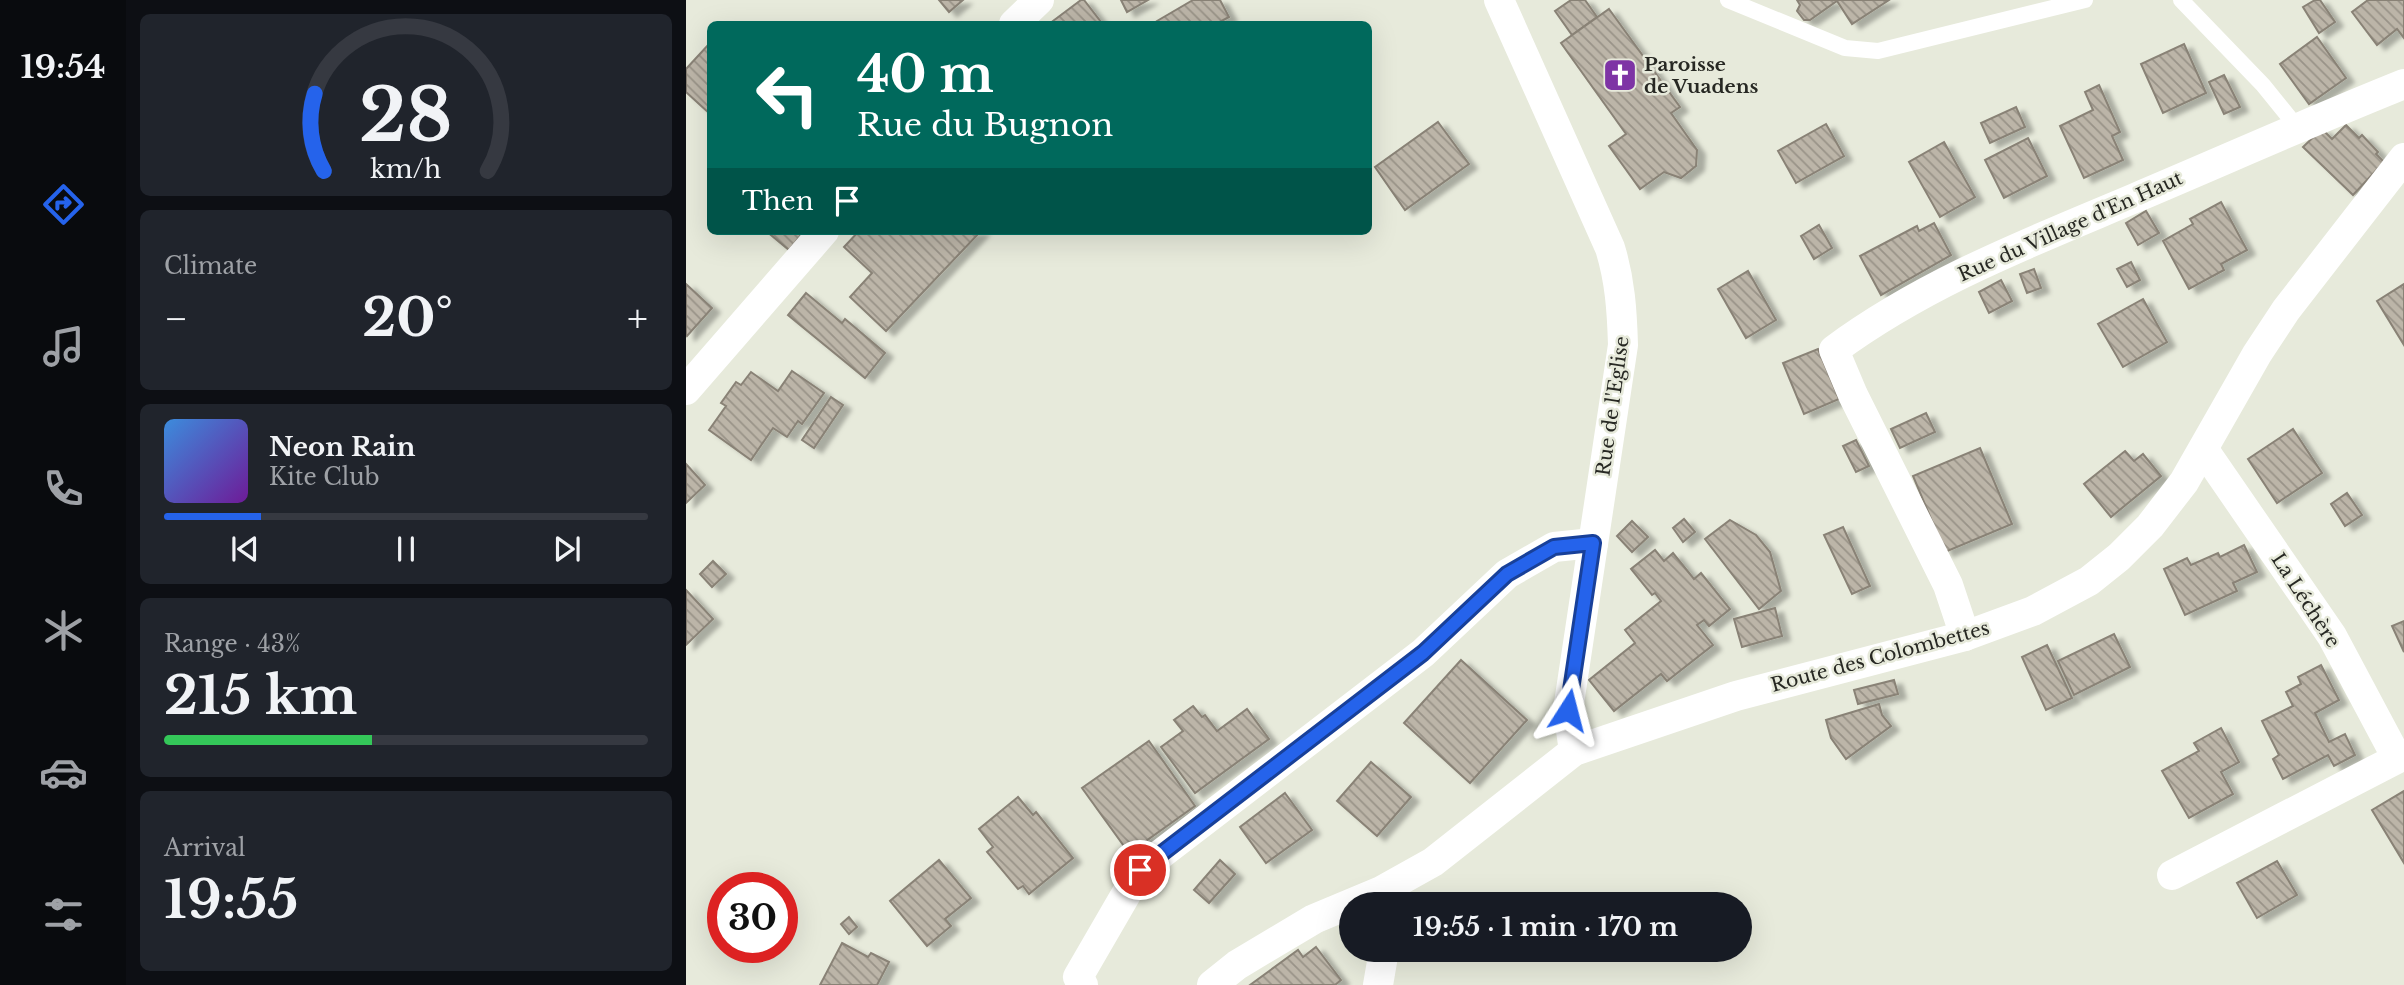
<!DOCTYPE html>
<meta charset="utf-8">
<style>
body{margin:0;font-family:"Libre Baskerville",serif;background:#20242c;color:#f1f3f6;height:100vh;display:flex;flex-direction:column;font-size:26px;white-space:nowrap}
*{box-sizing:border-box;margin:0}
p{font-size:23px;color:#9ea1a6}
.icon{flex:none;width:38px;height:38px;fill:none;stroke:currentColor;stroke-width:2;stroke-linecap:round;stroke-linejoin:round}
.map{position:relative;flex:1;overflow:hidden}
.side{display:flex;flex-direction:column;gap:14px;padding:14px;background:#0d0f14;width:560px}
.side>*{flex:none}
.banner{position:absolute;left:21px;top:21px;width:665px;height:214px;border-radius:10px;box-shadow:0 7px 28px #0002;background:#00695c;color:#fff;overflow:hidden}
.speed{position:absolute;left:21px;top:872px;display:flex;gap:14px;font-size:35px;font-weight:700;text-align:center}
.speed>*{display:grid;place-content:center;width:91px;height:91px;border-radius:50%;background:#171b24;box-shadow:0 7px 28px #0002;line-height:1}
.speed .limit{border:10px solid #d22;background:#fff;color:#111}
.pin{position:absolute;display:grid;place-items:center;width:60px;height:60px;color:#fff;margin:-30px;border:4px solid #fff;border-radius:50%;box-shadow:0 2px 7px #0007}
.me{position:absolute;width:77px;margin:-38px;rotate:9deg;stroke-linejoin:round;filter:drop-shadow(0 0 5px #0008)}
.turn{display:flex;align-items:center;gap:24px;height:147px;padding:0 35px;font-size:32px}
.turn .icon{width:91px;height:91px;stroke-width:2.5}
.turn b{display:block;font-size:49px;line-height:60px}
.then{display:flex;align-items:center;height:66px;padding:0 35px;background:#0003;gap:14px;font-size:26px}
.big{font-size:52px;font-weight:700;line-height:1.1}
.side .tile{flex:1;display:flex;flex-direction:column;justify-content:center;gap:10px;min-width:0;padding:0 24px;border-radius:10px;background:#20242c}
.side .dial{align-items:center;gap:0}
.dial svg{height:182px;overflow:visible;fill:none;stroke:#363941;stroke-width:7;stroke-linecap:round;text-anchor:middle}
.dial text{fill:#f1f3f6;stroke:none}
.song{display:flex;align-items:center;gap:21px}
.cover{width:84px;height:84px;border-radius:10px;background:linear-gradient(135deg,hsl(210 70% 55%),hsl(280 70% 35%))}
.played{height:7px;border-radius:4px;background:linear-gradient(90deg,#2563eb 20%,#363941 20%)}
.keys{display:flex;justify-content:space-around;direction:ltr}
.heat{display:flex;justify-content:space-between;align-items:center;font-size:38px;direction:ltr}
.charge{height:10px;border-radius:5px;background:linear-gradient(90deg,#34c759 43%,#363941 0)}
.trip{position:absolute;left:653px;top:892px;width:413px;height:70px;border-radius:35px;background:#171b24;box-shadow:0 7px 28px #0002;font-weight:700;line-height:70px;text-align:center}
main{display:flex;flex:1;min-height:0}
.tabs{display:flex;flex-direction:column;width:126px;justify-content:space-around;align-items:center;background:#090b0e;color:#9ea1a6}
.tabs .icon{width:49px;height:49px}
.tabs .current{color:#2563eb}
.tabs b{font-size:32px;color:#f1f3f6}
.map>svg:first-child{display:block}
.building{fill:url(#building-back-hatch);stroke:#898276;stroke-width:2;filter:url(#shadow)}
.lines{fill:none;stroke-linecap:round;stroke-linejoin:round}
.lane{stroke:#fff;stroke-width:16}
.street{stroke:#fff;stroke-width:30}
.route-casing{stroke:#184099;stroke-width:18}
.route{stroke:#2563eb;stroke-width:12}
.labels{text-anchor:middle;stroke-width:5;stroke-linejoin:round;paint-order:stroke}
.poi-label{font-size:19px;font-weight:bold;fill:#272823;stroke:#e7eadb;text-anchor:start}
.street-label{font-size:19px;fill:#272823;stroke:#e7eadb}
</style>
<main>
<nav class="tabs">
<b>19:54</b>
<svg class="icon current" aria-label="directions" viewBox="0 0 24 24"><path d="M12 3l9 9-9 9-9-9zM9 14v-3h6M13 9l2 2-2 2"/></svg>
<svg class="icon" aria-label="music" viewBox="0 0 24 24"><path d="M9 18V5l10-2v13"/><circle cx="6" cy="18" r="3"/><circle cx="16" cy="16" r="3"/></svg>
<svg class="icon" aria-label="phone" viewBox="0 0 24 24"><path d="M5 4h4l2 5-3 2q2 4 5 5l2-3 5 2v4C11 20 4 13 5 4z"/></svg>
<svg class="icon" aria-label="climate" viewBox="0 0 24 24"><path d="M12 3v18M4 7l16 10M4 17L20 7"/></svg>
<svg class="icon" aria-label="car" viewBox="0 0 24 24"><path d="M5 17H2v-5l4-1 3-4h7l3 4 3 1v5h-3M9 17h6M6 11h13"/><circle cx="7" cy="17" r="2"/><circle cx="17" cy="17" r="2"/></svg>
<svg class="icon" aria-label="filters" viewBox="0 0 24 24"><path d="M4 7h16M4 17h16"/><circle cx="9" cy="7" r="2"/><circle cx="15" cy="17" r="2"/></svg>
</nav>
<section class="side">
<div class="tile dial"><svg viewBox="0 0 100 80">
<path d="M14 69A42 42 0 1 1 86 69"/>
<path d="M14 69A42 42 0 0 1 10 35" stroke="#2563eb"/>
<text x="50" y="56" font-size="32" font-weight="700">28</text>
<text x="50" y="72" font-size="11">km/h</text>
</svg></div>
<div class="tile"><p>Climate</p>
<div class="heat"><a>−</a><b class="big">20°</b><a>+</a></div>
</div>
<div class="tile">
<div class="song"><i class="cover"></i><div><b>Neon Rain</b><p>Kite Club</p></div></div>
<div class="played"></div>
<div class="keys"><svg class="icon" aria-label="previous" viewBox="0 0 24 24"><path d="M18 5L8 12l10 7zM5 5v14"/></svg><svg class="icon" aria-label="pause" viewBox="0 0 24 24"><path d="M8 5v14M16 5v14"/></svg><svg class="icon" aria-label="next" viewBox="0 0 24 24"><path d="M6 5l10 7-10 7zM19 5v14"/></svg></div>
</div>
<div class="tile"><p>Range · 43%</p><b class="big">215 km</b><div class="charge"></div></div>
<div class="tile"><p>Arrival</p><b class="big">19:55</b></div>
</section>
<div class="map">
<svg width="1718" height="985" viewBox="0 0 1718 985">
<defs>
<pattern id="building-back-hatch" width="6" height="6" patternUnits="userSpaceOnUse" patternTransform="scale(1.75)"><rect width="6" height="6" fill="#bcb5a8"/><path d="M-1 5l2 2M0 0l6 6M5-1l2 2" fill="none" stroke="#999388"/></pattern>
<filter id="shadow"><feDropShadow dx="8" dy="4.5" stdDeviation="2" flood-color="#0004"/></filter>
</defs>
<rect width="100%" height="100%" fill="#e7eadb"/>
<g class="building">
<polygon points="253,0 277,0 263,12"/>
<polygon points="395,0 398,0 415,22 411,24 363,24"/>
<polygon points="435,0 462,0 441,12"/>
<polygon points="507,0 534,0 543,17 530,24 473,24 471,21"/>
<polygon points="885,0 899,0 911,17 886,35 869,11"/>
<polygon points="1111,0 1203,0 1166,24 1151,1 1124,20 1118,20 1111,11 1114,5"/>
<polygon points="1629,0 1634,0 1649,22 1633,33 1617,7"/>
<polygon points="1682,0 1718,0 1718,38 1711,29 1691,45 1666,12"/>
<polygon points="923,9 994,107 985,113 1011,150 1010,166 995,178 978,172 954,189 923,146 940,134 875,43"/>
<polygon points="1631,37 1660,78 1623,104 1594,64"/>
<polygon points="23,44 24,46 24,114 0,92 0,69"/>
<polygon points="1498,44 1520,93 1477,113 1455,64"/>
<polygon points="1538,75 1554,107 1538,114 1523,82"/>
<polygon points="1413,85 1434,132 1426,136 1437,160 1398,178 1374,126 1407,110 1399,92"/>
<polygon points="1330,107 1339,127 1304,143 1295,123"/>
<polygon points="752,122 783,164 719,210 689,167"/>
<polygon points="1140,124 1158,156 1110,183 1092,151"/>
<polygon points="1660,125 1673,138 1676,135 1692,152 1690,154 1698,162 1667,195 1617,147 1636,129 1646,139"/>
<polygon points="1342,138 1361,176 1318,198 1299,160"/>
<polygon points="1258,142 1289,197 1254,217 1223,162"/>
<polygon points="1535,202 1561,250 1535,264 1538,270 1503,289 1477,241 1507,224 1504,219"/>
<polygon points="1460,211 1473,233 1452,245 1440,223"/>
<polygon points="1248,223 1265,255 1195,295 1174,256 1231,226 1233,231"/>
<polygon points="1133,225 1146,248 1128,259 1115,236"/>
<polygon points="80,231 118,231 103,250"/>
<polygon points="173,231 295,231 200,331 164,297 186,273 158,247"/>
<polygon points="1445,262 1454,280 1441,287 1431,269"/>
<polygon points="1348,269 1355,288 1341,293 1334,274"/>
<polygon points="1062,271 1090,320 1060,338 1032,289"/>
<polygon points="1315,280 1326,301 1303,313 1293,292"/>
<polygon points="0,284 26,308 1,336 0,334"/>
<polygon points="1718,284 1718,345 1691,301"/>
<polygon points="120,293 156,323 159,319 199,353 179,378 102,315"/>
<polygon points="1457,299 1481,342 1437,367 1412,324"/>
<polygon points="1132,349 1153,399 1118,414 1097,363"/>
<polygon points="106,371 138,393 116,424 112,421 101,437 87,428 65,460 23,430 40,406 35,403 50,382 55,385 65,372 92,391"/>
<polygon points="145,397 157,405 128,448 116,440"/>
<polygon points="1240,413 1249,432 1214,448 1205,429"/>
<polygon points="1607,429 1636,473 1591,503 1562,459"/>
<polygon points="1170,440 1183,466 1170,472 1157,446"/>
<polygon points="1294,448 1326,524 1259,552 1227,476"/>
<polygon points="1439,451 1448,461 1457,454 1475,476 1425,517 1398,484"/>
<polygon points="0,464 19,485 0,503"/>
<polygon points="1661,493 1676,515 1659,526 1645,504"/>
<polygon points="998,519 1009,532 997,542 987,528"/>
<polygon points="1044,520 1070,535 1084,552 1095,591 1073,609 1019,539"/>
<polygon points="946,521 962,537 946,552 931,536"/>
<polygon points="1157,527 1184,586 1166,594 1138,535"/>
<polygon points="1558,545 1571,572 1547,583 1551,591 1499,615 1478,569 1501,558 1505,565 1532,553 1534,557"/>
<polygon points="969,550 978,561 987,553 1008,579 1015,573 1044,609 1023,626 1018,620 1011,625 1027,645 981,681 975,674 928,711 903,680 949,643 939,630 975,601 969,593 966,595 945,569"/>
<polygon points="27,561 40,574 26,587 14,574"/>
<polygon points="0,590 27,619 0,645"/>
<polygon points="1089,608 1096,636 1056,647 1048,619"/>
<polygon points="1718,621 1718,652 1706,626"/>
<polygon points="1428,634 1444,667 1388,695 1372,661"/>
<polygon points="1361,645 1386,698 1360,710 1336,657"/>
<polygon points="775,660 841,720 784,783 718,723"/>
<polygon points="1635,665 1653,700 1629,713 1643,742 1659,734 1669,755 1648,766 1642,755 1597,779 1587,759 1593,755 1576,721 1607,706 1600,692 1615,684 1612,677"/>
<polygon points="1208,680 1212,694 1172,704 1168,690"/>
<polygon points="1193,704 1196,715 1205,726 1160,759 1145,738 1140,720"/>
<polygon points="507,706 516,717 519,715 531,731 561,709 583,739 509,793 475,747 497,731 488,720"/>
<polygon points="1535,728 1553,762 1535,772 1547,794 1503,818 1476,771 1513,751 1508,743"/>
<polygon points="463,741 509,806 443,853 396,788"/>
<polygon points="685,762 725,797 691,836 651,801"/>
<polygon points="1718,791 1718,863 1686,810"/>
<polygon points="599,793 626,830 580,863 554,827"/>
<polygon points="332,797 347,815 350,812 387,858 343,894 337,886 332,889 301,852 307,847 293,829"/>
<polygon points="253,860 285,898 259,919 265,926 241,946 204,901"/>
<polygon points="534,860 549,874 523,903 508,890"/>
<polygon points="1591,861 1611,895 1571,918 1551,883"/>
<polygon points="163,917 171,927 163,934 155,924"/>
<polygon points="156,943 182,957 185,953 203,962 191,985 134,985"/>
<polygon points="630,947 655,980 649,985 564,985 612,950 617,957"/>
</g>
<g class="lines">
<g class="lane">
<polyline points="1042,0 1159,48 1192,51 1399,0"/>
<polyline points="1495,0 1577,85 1611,127"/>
</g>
<g class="street">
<path d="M813,0l111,248c10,32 12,63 13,97l-55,365 6,41"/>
<polyline points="328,24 353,0"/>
<polyline points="0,390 138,231"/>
<polyline points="1518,450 1646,636 1711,758"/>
<path d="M1279,636l-17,-51 -95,-190 -19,-45c92,-68 197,-108 301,-152 90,-38 179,-78 269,-114"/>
<polyline points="1486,875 1718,755"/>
<polyline points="397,985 392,977 454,870 737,653 821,574 868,547 907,543"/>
<polyline points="526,985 551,965 628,919 695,891 747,862 888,751 1050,696 1279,636 1347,611 1403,581 1433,557 1464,526 1498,482 1571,354 1600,310 1718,158"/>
<polyline points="692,985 698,950"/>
</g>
</g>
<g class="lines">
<g class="route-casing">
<polyline id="route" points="454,870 737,653 821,574 868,547 907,543 882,710"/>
</g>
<use href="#route" class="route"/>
</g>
<defs>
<g id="church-square" transform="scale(1.75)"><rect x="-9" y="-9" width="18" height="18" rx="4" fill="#7e34a5" stroke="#e7eadb"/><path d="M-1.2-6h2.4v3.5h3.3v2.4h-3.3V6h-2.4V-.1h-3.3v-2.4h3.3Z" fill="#fff"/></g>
</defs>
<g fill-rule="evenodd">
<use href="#church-square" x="934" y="75"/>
</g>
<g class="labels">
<g class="poi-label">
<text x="958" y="71">Paroisse<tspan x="958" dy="22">de Vuadens</tspan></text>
</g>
<g class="street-label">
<text transform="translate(1384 226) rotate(-24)" y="7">Rue du Village d'En Haut</text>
<text transform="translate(926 406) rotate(-82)" y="7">Rue de l'Eglise</text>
<text transform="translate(1620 600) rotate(57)" y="7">La Léchère</text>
<text transform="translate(1194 656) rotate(-15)" y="7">Route des Colombettes</text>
</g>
</g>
</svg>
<div class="speed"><div class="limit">30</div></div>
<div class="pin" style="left:454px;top:870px;background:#d93025"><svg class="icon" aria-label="arrive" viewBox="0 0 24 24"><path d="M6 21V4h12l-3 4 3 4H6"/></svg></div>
<svg class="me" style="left:882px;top:710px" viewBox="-20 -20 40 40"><path d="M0-17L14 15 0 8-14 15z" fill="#2563eb" stroke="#fff" stroke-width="4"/></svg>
<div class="trip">19:55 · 1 min · 170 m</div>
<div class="banner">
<div class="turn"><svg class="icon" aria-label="left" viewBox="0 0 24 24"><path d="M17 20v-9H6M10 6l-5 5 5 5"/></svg><div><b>40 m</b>Rue du Bugnon</div></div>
<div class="then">Then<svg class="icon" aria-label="arrive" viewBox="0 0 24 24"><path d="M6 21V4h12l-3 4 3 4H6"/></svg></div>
</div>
</div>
</main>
